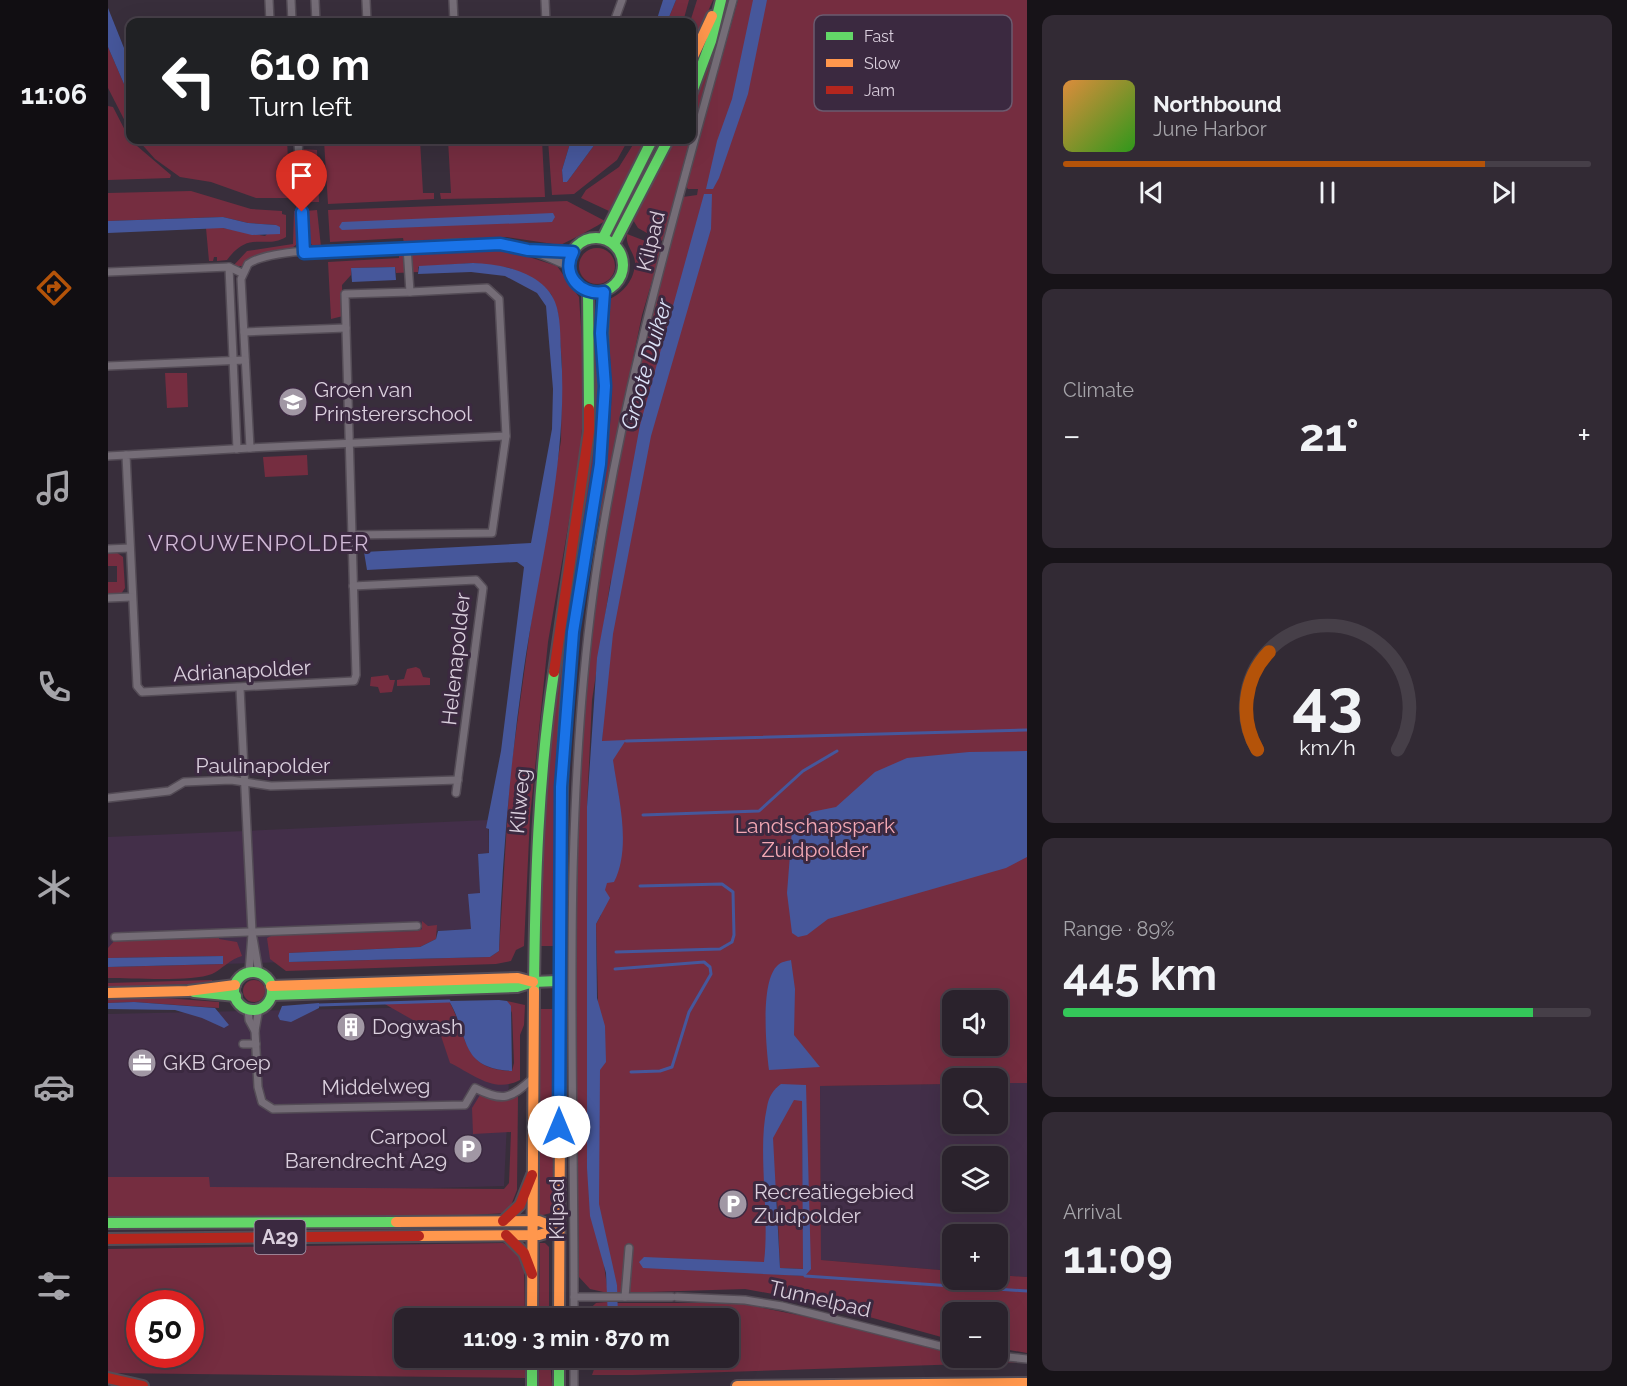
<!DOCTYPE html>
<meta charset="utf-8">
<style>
body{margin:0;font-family:Raleway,sans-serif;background:#322a34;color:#f1f3f6;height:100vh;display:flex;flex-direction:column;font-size:22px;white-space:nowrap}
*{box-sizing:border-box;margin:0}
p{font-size:20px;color:#a5a4a9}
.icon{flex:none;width:33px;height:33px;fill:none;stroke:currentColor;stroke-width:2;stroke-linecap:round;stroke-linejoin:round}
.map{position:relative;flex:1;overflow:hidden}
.details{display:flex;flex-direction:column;gap:15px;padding:15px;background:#171318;width:600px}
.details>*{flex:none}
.hud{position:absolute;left:18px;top:18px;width:570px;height:126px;border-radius:12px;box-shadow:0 6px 24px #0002,0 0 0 2px #463f48;background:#202124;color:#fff;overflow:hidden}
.tools{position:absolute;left:834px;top:990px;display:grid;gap:12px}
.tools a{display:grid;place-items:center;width:66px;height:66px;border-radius:12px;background:#2a222c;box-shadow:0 6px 24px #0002,0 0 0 2px #463f48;font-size:30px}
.speed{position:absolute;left:18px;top:1290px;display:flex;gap:12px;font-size:30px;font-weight:700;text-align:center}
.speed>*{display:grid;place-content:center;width:78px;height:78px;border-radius:50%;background:#2a222c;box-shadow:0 6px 24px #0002,0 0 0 2px #463f48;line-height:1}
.speed .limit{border:9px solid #d22;background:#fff;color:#111}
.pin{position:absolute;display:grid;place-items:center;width:51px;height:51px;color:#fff;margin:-62px -26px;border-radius:50% 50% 50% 0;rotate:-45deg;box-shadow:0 0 6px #0007}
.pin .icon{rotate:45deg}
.me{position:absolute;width:66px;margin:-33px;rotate:0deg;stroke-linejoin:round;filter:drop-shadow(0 0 4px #0008)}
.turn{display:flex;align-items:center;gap:21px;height:126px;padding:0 24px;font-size:27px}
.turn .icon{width:78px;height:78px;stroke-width:2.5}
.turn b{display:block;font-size:42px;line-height:51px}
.big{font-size:45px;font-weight:700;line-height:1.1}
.details .card{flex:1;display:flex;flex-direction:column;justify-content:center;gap:9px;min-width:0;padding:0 21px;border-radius:12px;background:#322a34}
.details .dial{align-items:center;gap:0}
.dial svg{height:156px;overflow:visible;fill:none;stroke:#463f48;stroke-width:7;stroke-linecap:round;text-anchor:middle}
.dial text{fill:#f1f3f6;stroke:none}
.song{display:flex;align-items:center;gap:18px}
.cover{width:72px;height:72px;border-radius:9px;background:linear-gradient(135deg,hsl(30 70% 55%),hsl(110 70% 35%))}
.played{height:6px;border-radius:3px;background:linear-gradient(90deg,#b45309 80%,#463f48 80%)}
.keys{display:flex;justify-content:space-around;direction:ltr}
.heat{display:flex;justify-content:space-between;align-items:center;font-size:33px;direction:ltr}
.charge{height:9px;border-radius:4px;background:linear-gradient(90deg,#34c759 89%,#463f48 0)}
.trip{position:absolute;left:286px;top:1308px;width:345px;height:60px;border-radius:12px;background:#2a222c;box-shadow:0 6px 24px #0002,0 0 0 2px #463f48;font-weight:700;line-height:60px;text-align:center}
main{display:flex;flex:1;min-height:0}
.tab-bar{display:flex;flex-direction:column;width:108px;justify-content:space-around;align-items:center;background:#110e12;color:#a5a4a9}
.tab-bar .icon{width:42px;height:42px}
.tab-bar .current{color:#b45309}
.tab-bar b{font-size:27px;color:#f1f3f6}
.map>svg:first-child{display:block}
.built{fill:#432f49;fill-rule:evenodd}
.green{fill:#752d40;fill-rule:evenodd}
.water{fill:#46579b;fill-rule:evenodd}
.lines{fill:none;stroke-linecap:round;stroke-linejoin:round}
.stream{stroke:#46579b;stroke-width:3}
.street-casing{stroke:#544c56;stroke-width:10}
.fast-casing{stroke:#544c56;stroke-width:14}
.slow-casing{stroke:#544c56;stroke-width:14}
.jam-casing{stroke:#544c56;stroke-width:14}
.street{stroke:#756d77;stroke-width:7}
.fast{stroke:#63d668;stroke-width:10}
.slow{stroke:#ff974d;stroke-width:10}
.jam{stroke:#b3261e;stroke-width:10}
.route-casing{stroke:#114b97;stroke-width:15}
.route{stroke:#1a73e8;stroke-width:10}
.labels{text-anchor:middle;stroke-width:6;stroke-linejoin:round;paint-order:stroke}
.shield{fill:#3b2940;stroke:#aa9dae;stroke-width:1.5}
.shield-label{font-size:20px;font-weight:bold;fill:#dacfdd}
.street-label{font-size:21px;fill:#dacfdd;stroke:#3b2940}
.poi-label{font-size:21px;fill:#dacfdd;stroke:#3b2940;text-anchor:start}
.park-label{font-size:21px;fill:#f2a7b3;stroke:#3b2940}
.water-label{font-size:22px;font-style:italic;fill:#dce3f8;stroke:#3b2940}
.neighbourhood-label{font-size:22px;letter-spacing:1.5px;fill:#cfb8d5;stroke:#3b2940}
.key{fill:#3b2940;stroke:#6b5b6f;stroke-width:1.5}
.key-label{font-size:16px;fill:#dacfdd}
</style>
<main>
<nav class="tab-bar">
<b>11:06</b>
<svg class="icon current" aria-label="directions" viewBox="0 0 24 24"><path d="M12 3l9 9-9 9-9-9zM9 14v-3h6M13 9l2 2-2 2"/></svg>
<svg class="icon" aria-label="music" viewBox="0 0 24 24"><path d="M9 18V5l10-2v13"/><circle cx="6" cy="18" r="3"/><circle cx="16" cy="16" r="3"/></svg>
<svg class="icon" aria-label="phone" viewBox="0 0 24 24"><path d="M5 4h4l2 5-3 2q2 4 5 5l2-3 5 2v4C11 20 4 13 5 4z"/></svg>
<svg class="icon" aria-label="climate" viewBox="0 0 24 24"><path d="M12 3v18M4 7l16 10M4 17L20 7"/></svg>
<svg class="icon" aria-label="car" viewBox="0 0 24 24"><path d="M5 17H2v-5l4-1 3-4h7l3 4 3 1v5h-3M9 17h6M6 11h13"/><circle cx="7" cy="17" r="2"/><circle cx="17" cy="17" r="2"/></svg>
<svg class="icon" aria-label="filters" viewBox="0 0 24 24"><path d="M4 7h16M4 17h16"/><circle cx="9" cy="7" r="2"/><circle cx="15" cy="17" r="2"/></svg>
</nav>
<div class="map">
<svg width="919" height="1386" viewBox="0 0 919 1386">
<rect width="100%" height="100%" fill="#382e3b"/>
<g class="built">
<polygon points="380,820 381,853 370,854 372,893 363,904 363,929 330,931 181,962 115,964 115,956 0,958 0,837"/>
<polygon points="327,1007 401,1080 396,1186 0,1197 0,1014"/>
<path d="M890,1083h29v194l-29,-2v-41h-46v37l-131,-11 -1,-174 132,-2v40h46zM844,1156h46v46h-46z"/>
</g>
<g class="green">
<polygon points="568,0 581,0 575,22 559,22"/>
<polygon points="589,0 605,0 584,48 582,22"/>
<polygon points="617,0 621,0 584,139 584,100 596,70"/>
<path d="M630,0h289v1083h-29v-5h-46v6l-132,2 1,174 131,11v9h46v-5l29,2v76l-29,-5v-36h-46v28l-140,-39 -67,-12 -128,4v-8l-13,-20 4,28 -18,-4 -11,-12c-2,-199 -9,-399 8,-597 14,-163 53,-326 96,-483l14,-2 1,-6h-10l-2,-3zM503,578l-9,163h4l-5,174 -5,9 2,77 -9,202 -2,-396 5,-107zM844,1000h46v46h-46zM698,1091l-1,185 -48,-3 8,-11 12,-64 3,70 24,1 -2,-165z"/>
<polygon points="0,47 22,98 22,131 0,88"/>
<polygon points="0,106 5,107 22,140 63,175 62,178 0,180"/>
<polygon points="30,140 179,140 182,198 148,198 103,182 72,177 47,159"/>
<polygon points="312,140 315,193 326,193 326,199 220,204 216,141"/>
<polygon points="340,140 434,140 437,197 333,199 332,193 343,193"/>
<polygon points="440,140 463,140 454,170 455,182 459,182 490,140 520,140 509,160 466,194 444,195"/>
<polygon points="528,140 538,140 501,211 473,198 478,190 511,167"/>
<polygon points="565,140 583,140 556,239 553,241 530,228 525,220"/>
<polygon points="194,149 209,150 211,202 197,202"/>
<path d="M83,191l60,18 31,2v3l4,1v22c-22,13 -36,-8 -59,23l-10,1v-4h-3l-1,4h-4l-3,-33h17l42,8 11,-11 -28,-2 -25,-6 -115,4v-28z"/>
<path d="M459,201l38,20c-2,2 -41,23 -45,24l-54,-8 -102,6 -1,-5 -73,4 -2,-32z"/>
<polygon points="209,210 213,247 206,247 199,240 198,211"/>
<path d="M186,211h3l-1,34c-16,14 -36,0 -54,21h-9l14,-15 46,-7z"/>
<path d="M519,234l34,13v4l-19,64 -42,204 -3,-2 13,-93 2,-36 -5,-78 1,-10c15,-7 27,-20 27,-38 -1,-10 -10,-17 -8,-28z"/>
<polygon points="393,248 449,266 471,297 477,385 472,458 440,642 422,817 416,946 408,950 403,961 388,964 178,971 162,959 159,938 165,935 310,931 314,929 314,921 320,926 329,925 328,939 312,947 181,953 182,962 382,957 391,951 402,775 430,572 453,441 454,365 450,313 443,294 429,281 402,268 365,263 310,267 310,272 288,273 287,267 243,268 243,275 234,285 235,316 223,319 220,262 291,258 291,252"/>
<circle cx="489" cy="266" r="18"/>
<path d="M483,319h5c0,37 5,72 1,109 -6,73 -24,146 -32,219 -11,100 -11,199 -12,299h-13l8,-199 46,-320 1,-51z"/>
<polygon points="57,373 79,373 80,407 59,408"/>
<polygon points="199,455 200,475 157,477 155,457"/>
<polygon points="8,552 15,557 17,588 13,594 0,594 0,582 9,582 9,566 0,566 0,553"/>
<polygon points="308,667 312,669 315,677 322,678 322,685 289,686 289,680 296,679 299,669"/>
<polygon points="280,675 282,680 287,680 284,692 272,693 270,687 262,686 263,677"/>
<path d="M111,936v3l18,3 5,14c-12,3 -21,14 -30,18 -19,8 -81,4 -104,4v-11l115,-3v-8l-115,2v-10l8,-9z"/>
<polygon points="104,980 105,983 0,987 0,983"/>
<circle cx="146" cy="991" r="11"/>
<polygon points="30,996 111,1002 111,1008 26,1002 0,1003 0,998"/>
<path d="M341,1001c19,34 12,69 63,70l2,-8 -2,-50 -5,-12 18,4 -1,20 -4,10v45c-26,14 -47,-6 -70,-17l-9,-27 -58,-33z"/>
<polygon points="431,1009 445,1009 445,1207 443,1213 431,1216"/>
<polygon points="372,1095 394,1101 410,1096 409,1190 400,1213 322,1217 0,1222 0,1177 101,1177 102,1187 396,1189 401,1183 403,1132 365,1134 364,1108"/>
<path d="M395,1243l12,6 9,18 1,51h-120v40h120v20l-417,-5v-124zM32,1304h50v50h-50z"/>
<polygon points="432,1243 437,1243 441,1247 441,1318 431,1318"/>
<polygon points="500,1302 500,1318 472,1318 488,1303"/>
<polygon points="509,1303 631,1303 720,1321 844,1353 844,1358 881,1358 919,1362 525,1375 484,1375 490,1358 621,1358 621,1318 509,1318"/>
<polygon points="432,1358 442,1358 444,1386 430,1386"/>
</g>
<g class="water">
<polygon points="555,0 568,0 559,22 548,22"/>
<polygon points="645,0 659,0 640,94 611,178 605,189 598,189 609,141 624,99"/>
<polygon points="0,8 22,63 22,98 0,47"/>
<polygon points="463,140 490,140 459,182 455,182 454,170"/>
<path d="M596,194h8l-1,35 -60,207 -38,198 -11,107 24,-1 -13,20c5,36 19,87 1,122l-7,1 -2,7 5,8 -14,26 1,74 8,28 1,36 -6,8 -1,134 18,81 1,32 -10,1 -2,-45 -16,-57 -3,-48v-361l10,-149 43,-233z"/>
<polygon points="445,213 447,217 444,222 234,230 231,227 234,222"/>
<polygon points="115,217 140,223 168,225 172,227 172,234 144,235 115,228 0,233 0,221"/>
<path d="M365,263c29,1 70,9 82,39 6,15 5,34 6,50 8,108 -23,216 -38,323 -13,92 -21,184 -24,276l-9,6 -201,5v-9l131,-6 16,-8 2,-8 33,-2 -3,-35 12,-1 -2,-39 11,-1v-24l-3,-1 15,-77 23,-184 -7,-5 -150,8 -3,-18 167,-9 21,-114 1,-40 -7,-83 -9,-13 -32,-17 -34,-4 -53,2 1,-8z"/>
<polygon points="287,267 288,280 244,282 243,268"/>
<polygon points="919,751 919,857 898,868 720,919 699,935 690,937 684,933 679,893 684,829 703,812 728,807 767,772 799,758 861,752"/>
<polygon points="115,956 115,964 0,967 0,958"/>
<path d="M683,960l4,29 -1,46 26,32 -51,3c-3,-23 -9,-90 9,-105 3,-3 9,-4 13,-5z"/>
<path d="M391,1000l8,1 4,5 1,65c-54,-3 -42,-35 -63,-70z"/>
<polygon points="26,1002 107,1008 121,1025 116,1028 94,1018 67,1010 0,1009 0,1003"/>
<polygon points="211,1003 211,1008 183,1022 172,1020 170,1016 174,1006"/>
<path d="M673,1084l25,1 5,184 -6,7 -162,-8 -4,-6 5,-5 120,5c6,-49 -7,-111 3,-155 2,-11 6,-17 14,-23zM686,1100l8,1 1,168 -23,-1 -7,-130z"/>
</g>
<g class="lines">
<g class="stream">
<polyline points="518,741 919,730"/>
<polyline points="535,815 651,811 695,771 729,751"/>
<polyline points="508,952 612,949 624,942 626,935 625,892 614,884 532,886"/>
<polyline points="507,969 596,962 602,967 603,974 581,1012 564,1067 552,1071 523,1072"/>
<polyline points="211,1005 341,1001"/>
<polyline points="697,1276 919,1291"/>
</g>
<g class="street-casing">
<g id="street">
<polyline points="161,0 162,22"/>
<polyline points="183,0 184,22"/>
<polyline points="207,0 208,22"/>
<polyline points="258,0 259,22"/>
<polyline points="345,0 346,22"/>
<polyline points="437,0 438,22"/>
<polyline points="506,22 514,0"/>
<polyline points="190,140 196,253"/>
<path d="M299,247l3,45 -65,2 11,381 -2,6 -212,11 -5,-6 -11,-231 124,-7 -9,-169 7,-15c23,-17 120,-15 152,-17 36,-2 77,-8 112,-1 20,3 39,13 57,20"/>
<polyline points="425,250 464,252"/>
<polyline points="121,267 129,449"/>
<polyline points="0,272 121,267 134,273"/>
<polyline points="136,332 238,328"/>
<polyline points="0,366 137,360"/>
<polyline points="142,448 398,436"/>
<polyline points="0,456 18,455"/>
<polyline points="244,535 384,533 398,436 391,299 379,288 302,292"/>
<polyline points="0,549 22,548"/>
<polyline points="245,586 368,580 375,588 348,793"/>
<polyline points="0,598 24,597"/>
<polyline points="132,688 144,932 151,973"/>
<polyline points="0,798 61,791 76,782 123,780 163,786 350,780"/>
<polyline points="7,937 309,926"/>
<polyline points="141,972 144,934"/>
<path d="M151,1008l-4,23 3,56 4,15 11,7 192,-4 10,-17c28,14 35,11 57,-9"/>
<polyline points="140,1009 141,1020 147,1031"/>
<polyline points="135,1044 148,1044"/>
<polyline points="466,1297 564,1297"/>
<polyline points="517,1297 521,1248"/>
<polyline points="569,1297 637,1300 674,1306 844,1349"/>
<path d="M466,1318c1,-240 -13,-484 19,-724 27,-201 87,-398 140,-594"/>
<polyline points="890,1356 919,1359"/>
<polyline points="466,1386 466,1358"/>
</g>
</g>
<g class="fast-casing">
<g id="fast">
<polyline points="584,92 603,41 613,0"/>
<circle cx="488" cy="265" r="27"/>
<polyline points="495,238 544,140"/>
<polyline points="506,244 560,140"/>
<polyline points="480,291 481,409"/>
<path d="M453,916c0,-95 0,-191 12,-286 8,-55 21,-110 27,-166 7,-57 0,-114 4,-172"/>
<circle cx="145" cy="991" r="19"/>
<path d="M426,991c1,-107 4,-213 20,-319"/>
<polyline points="86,992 128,996"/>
<polyline points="164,995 409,987 425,982 450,981"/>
<polyline points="0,1223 288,1222"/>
<polyline points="424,1358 424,1386"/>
<polyline points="451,1358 451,1386"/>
</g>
</g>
<g class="slow-casing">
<g id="slow">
<polyline points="584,59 604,16"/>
<polyline points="163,986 410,978 425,982"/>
<polyline points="0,993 80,991 127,985"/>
<polyline points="288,1222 431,1221 450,1229"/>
<polyline points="311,1236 431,1235 450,1229"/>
<polyline points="424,1318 426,991"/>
<polyline points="451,1318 453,916"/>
<polyline points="629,1386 919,1383"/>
</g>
</g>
<g class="jam-casing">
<g id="jam">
<polyline points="446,672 481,431 481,409"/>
<polyline points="395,1221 412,1205 424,1175"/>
<polyline points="398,1235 416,1253 424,1274"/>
<polyline points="0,1239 311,1236"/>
<polyline points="0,1378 35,1386"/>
</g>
</g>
<use href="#street" class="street"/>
<use href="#fast" class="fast"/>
<use href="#slow" class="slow"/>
<use href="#jam" class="jam"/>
</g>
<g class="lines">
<g class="route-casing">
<path id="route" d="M194,212l2,41 196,-9 28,6 45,2c-12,22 7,44 31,40l-3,41 4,53 -5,78 -27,168 -12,155 -2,340"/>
</g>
<use href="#route" class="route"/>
</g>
<defs>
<g id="school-disc" transform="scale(1.5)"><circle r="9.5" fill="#a197a4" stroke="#3b2940"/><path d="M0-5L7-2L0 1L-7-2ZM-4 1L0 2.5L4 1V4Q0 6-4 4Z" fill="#fff"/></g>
<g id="building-disc" transform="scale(1.5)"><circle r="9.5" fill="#a197a4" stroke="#3b2940"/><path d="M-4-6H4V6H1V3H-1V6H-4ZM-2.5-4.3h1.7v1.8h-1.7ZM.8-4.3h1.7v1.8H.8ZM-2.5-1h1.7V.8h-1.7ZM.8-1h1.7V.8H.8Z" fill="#fff"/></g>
<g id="office-disc" transform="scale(1.5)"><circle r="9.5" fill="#a197a4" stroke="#3b2940"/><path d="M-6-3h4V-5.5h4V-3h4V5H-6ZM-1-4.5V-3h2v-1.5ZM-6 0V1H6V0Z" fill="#fff"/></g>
<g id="parking-disc" transform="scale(1.5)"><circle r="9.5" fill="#a197a4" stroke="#3b2940"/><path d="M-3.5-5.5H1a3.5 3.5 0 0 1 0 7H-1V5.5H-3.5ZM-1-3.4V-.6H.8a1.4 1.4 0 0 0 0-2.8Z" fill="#fff"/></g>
</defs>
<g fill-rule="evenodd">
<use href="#school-disc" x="185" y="402"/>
<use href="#building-disc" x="243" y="1027"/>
<use href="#office-disc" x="34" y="1063"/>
<use href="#parking-disc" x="360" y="1149"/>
<use href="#parking-disc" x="625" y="1204"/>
</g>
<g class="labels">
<rect class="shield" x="146.5" y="1220" width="51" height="34" rx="4.5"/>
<g class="shield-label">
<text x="172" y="1244">A29</text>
</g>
<g class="street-label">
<text transform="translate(543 241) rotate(-76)" y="7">Kilpad</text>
<text transform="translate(348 659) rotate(-84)" y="7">Helenapolder</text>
<text transform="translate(134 671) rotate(-3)" y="7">Adrianapolder</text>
<text x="155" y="773">Paulinapolder</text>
<text transform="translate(412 801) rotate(-85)" y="7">Kilweg</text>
<text transform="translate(268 1087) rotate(-1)" y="7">Middelweg</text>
<text transform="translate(449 1209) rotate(-90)" y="7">Kilpad</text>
<text transform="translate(712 1299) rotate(13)" y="7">Tunnelpad</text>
</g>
<g class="poi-label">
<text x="206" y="397">Groen van<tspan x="206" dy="24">Prinstererschool</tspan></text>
<text x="264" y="1034">Dogwash</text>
<text x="55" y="1070">GKB Groep</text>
<text x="339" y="1144" text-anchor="end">Carpool<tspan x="339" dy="24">Barendrecht A29</tspan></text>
<text x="646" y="1199">Recreatiegebied<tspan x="646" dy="24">Zuidpolder</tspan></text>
</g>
<g class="park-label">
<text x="707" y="833">Landschapspark<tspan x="707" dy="24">Zuidpolder</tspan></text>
</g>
<g class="water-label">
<text transform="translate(538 364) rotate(-74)" y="8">Groote Duiker</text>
</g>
<g class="neighbourhood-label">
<text x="151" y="551">VROUWENPOLDER</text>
</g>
</g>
<rect x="706" y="15" width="198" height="96" rx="9" class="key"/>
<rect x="718" y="32" width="27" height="8" fill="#63d668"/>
<rect x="718" y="59" width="27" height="8" fill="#ff974d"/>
<rect x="718" y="86" width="27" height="8" fill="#b3261e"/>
<g class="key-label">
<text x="756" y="42">Fast</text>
<text x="756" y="69">Slow</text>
<text x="756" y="96">Jam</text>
</g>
</svg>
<div class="tools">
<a><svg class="icon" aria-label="sound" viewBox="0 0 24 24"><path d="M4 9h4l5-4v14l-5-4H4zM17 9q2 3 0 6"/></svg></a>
<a><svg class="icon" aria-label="search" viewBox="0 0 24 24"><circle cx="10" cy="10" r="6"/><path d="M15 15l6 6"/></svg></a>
<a><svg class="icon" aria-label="layers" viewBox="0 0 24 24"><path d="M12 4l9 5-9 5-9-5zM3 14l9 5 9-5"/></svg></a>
<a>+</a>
<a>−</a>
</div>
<div class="speed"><div class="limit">50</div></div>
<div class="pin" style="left:194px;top:212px;background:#d93025"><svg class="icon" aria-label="arrive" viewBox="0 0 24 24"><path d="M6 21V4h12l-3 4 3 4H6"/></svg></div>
<svg class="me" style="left:451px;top:1127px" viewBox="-20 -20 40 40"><circle r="19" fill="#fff"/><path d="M0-13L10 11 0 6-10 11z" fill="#1a73e8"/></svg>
<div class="trip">11:09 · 3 min · 870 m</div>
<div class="hud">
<div class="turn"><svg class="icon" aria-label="left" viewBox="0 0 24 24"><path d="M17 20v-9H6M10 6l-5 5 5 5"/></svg><div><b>610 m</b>Turn left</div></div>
</div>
</div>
<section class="details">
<div class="card">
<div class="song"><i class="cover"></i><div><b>Northbound</b><p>June Harbor</p></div></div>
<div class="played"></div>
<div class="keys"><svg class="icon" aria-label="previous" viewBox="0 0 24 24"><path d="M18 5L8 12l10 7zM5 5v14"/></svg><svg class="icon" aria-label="pause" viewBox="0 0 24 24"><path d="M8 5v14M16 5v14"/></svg><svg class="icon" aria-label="next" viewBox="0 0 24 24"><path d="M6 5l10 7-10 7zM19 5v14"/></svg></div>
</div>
<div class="card"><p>Climate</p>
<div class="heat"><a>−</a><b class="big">21°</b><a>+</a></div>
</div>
<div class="card dial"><svg viewBox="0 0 100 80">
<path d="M14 69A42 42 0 1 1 86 69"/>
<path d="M14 69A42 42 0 0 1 20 19" stroke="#b45309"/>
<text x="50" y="56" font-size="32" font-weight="700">43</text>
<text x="50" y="72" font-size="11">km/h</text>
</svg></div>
<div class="card"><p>Range · 89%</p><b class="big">445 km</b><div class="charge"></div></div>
<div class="card"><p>Arrival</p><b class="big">11:09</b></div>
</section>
</main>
